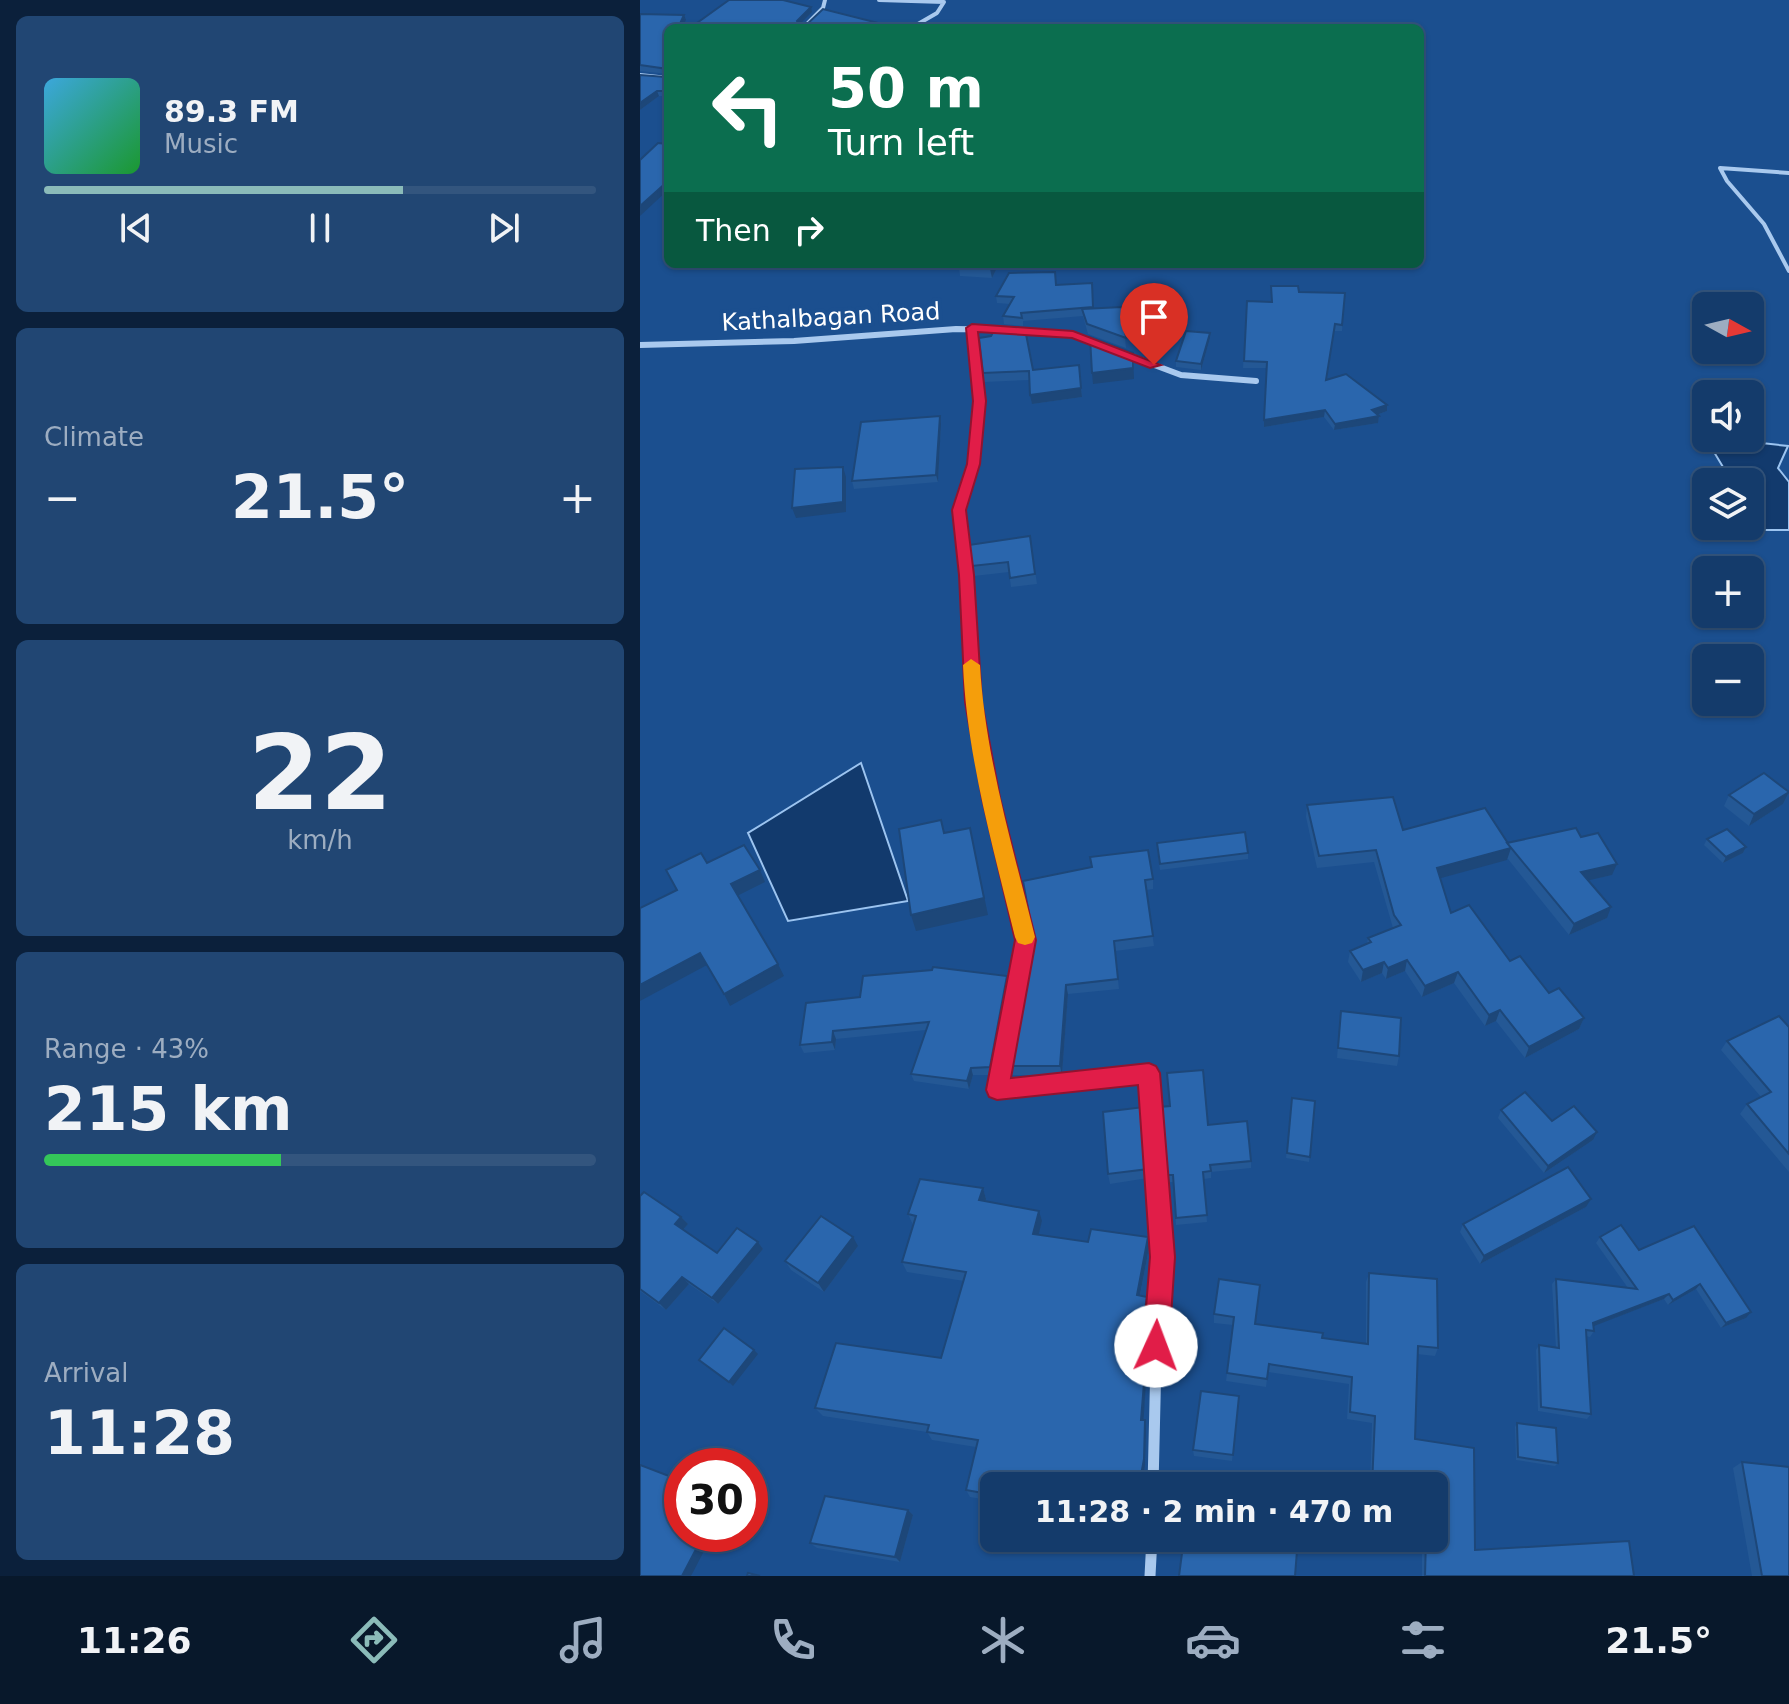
<!DOCTYPE html>
<meta charset="utf-8">
<style>
body{margin:0;font-family:"DejaVu Sans",sans-serif;background:#214673;color:#f1f3f6;height:100vh;display:flex;flex-direction:column;font-size:30px;white-space:nowrap}
*{box-sizing:border-box;margin:0}
p{font-size:26px;color:#9dadc1}
.icon{flex:none;width:44px;height:44px;fill:none;stroke:currentColor;stroke-width:2;stroke-linecap:round;stroke-linejoin:round}
.map{position:relative;flex:1;overflow:hidden}
.details{display:flex;flex-direction:column;gap:16px;padding:16px;background:#0b203b;width:640px}
.details>*{flex:none}
.hud{position:absolute;left:24px;top:24px;width:760px;height:244px;border-radius:12px;box-shadow:0 2px 6px #0004,0 0 0 2px #33557e;background:#0b6e4f;color:#fff;overflow:hidden}
.needle{width:52px;rotate:98deg}
.tools{position:absolute;left:1052px;top:292px;display:grid;gap:16px}
.tools a{display:grid;place-items:center;width:72px;height:72px;border-radius:12px;background:#143b6b;box-shadow:0 2px 6px #0004,0 0 0 2px #33557e;font-size:40px}
.speed{position:absolute;left:24px;top:1448px;display:flex;gap:16px;font-size:40px;font-weight:700;text-align:center}
.speed>*{display:grid;place-content:center;width:104px;height:104px;border-radius:50%;background:#143b6b;box-shadow:0 2px 6px #0004,0 0 0 2px #33557e;line-height:1}
.speed .limit{border:12px solid #d22;background:#fff;color:#111}
.pin{position:absolute;display:grid;place-items:center;width:68px;height:68px;color:#fff;margin:-82px -34px;border-radius:50% 50% 50% 0;rotate:-45deg;box-shadow:0 0 8px #0007}
.pin .icon{rotate:45deg}
.me{position:absolute;width:88px;margin:-44px;rotate:2deg;stroke-linejoin:round;filter:drop-shadow(0 0 6px #0008)}
.turn{display:flex;align-items:center;gap:28px;height:168px;padding:0 32px;font-size:36px}
.turn .icon{width:104px;height:104px;stroke-width:2.5}
.turn b{display:block;font-size:56px;line-height:68px}
.then{display:flex;align-items:center;height:76px;padding:0 32px;background:#0003;gap:16px;font-size:30px}
.big{font-size:60px;font-weight:800;line-height:1.1}
.details .widget{flex:1;display:flex;flex-direction:column;justify-content:center;gap:12px;min-width:0;padding:0 28px;border-radius:12px;background:#214673}
.details .dial{align-items:center;gap:0}
.dial b{font-size:104px;line-height:1}
.song{display:flex;align-items:center;gap:24px}
.cover{width:96px;height:96px;border-radius:12px;background:linear-gradient(135deg,hsl(200 70% 55%),hsl(130 70% 35%))}
.played{height:8px;border-radius:4px;background:linear-gradient(90deg,#8bbbb9 65%,#33557e 65%)}
.keys{display:flex;justify-content:space-around;direction:ltr}
.heat{display:flex;justify-content:space-between;align-items:center;font-size:44px;direction:ltr}
.charge{height:12px;border-radius:6px;background:linear-gradient(90deg,#34c759 43%,#33557e 0)}
.trip{position:absolute;left:340px;top:1472px;width:468px;height:80px;border-radius:12px;background:#143b6b;box-shadow:0 2px 6px #0004,0 0 0 2px #33557e;font-weight:800;line-height:80px;text-align:center}
.tab-bar{display:flex;height:128px;justify-content:space-around;align-items:center;background:#08182b;color:#9dadc1}
.tab-bar .icon{width:56px;height:56px}
.tab-bar .on{color:#8bbbb9}
.tab-bar b{font-size:36px;color:#f1f3f6}
main{display:flex;flex:1;min-height:0}
.map>svg:first-child{display:block}
.water{fill:#123a6d;stroke:#9cc4f0;stroke-width:2}
.lines{fill:none;stroke-linecap:round;stroke-linejoin:round}
.street-far4{stroke:#a9c9ee;stroke-width:4}
.street-far3{stroke:#a9c9ee;stroke-width:6}
.street-far2{stroke:#a9c9ee;stroke-width:7}
.street-far1{stroke:#a9c9ee;stroke-width:9}
.street{stroke:#a9c9ee;stroke-width:11}
.wall{fill:#245895}
.shaded-wall{fill:#1d4779}
.building{fill:#2a66ad;stroke:#1d4779;stroke-width:2}
.route{fill:#e11d48;stroke:#92132f;stroke-width:2}
.slow{fill:#f59e0b}
.labels{text-anchor:middle;stroke-width:8;stroke-linejoin:round;paint-order:stroke}
.far-street-label{font-size:24px;fill:#fff;stroke:#1b4f8f}
</style>
<main>
<section class="details">
<div class="widget">
<div class="song"><i class="cover"></i><div><b>89.3 FM</b><p>Music</p></div></div>
<div class="played"></div>
<div class="keys"><svg class="icon" aria-label="previous" viewBox="0 0 24 24"><path d="M18 5L8 12l10 7zM5 5v14"/></svg><svg class="icon" aria-label="pause" viewBox="0 0 24 24"><path d="M8 5v14M16 5v14"/></svg><svg class="icon" aria-label="next" viewBox="0 0 24 24"><path d="M6 5l10 7-10 7zM19 5v14"/></svg></div>
</div>
<div class="widget"><p>Climate</p>
<div class="heat"><a>−</a><b class="big">21.5°</b><a>+</a></div>
</div>
<div class="widget dial"><b>22</b><p>km/h</p></div>
<div class="widget"><p>Range · 43%</p><b class="big">215 km</b><div class="charge"></div></div>
<div class="widget"><p>Arrival</p><b class="big">11:28</b></div>
</section>
<div class="map">
<svg width="1149" height="1576" viewBox="0 0 1149 1576">
<rect width="100%" height="100%" fill="#1b4f8f"/>
<g class="water">
<polygon points="1103,441 1148,446 1138,468 1149,482 1149,530 1122,530 1110,511 1110,482 1092,482 1068,442"/>
<polygon points="221,763 268,901 148,921 108,833"/>
</g>
<g class="lines">
<g class="street-far4">
<polyline points="239,0 304,2 297,13 271,28"/>
<polyline points="163,28 183,8 185,0"/>
<polyline points="0,75 28,78"/>
<polyline points="1149,173 1080,168 1087,181 1124,224 1149,271"/>
</g>
<g class="street-far3">
<polyline points="376,331 433,335 457,343"/>
<polyline points="0,345 154,341 316,329 363,330"/>
<polyline points="485,354 541,375 616,381"/>
<path d="M321,524c-3,-22 8,-39 12,-60 9,-46 4,-90 -1,-136"/>
</g>
<polyline class="street-far2" points="320,522 327,575 333,702 351,797"/>
<polyline class="street-far1" points="350,795 385,940 357,1090 509,1073 514,1142"/>
<g class="street">
<polyline points="513,1486 517,1317 523,1257 514,1140"/>
<polyline points="510,1576 512,1538"/>
</g>
</g>
<g class="wall">
<polygon points="0,14 46,20 28,28 28,74 0,71"/>
<polygon points="0,75 26,77 28,76 28,96 19,96 0,110"/>
<polygon points="359,264 352,278 320,276 319,267"/>
<polygon points="452,283 453,308 482,307 486,348 448,334 443,316 383,321 383,326 364,324 363,316 370,304 357,303 356,296 416,285"/>
<polygon points="659,292 705,293 702,331 694,331 687,380 747,405 747,411 737,415 739,416 738,423 694,430 684,417 624,427 626,368 603,368 607,301 631,302"/>
<polygon points="339,338 393,370 439,365 442,397 392,404 390,380 344,382"/>
<polygon points="570,338 561,370 536,367 536,361"/>
<polygon points="300,416 301,424 298,482 214,489 212,481"/>
<polygon points="390,536 397,584 371,587 369,572 334,576 332,566"/>
<polygon points="1149,792 1143,804 1109,826 1084,806 1089,795"/>
<polygon points="667,805 763,830 868,843 941,837 972,875 948,880 967,918 929,935 868,859 800,878 811,913 909,993 944,1018 939,1029 885,1058 856,1021 845,1026 814,983 782,997 765,971 746,979 742,973 721,982 708,962 710,951 727,944 728,938 753,928 734,862 677,868 666,817"/>
<polygon points="1067,839 1106,847 1103,853 1083,863 1064,845"/>
<polygon points="517,849 608,853 608,859 520,870"/>
<polygon points="513,879 513,889 506,890 514,946 475,951 479,989 428,994 422,1075 367,1075 365,1066 394,941 383,881"/>
<polygon points="367,976 369,984 352,1075 333,1075 329,1089 274,1081 271,1074 286,1030 196,1039 195,1050 164,1053 160,1045 220,997"/>
<polygon points="701,1011 759,1056 757,1066 697,1058"/>
<polygon points="1149,1027 1149,1172 1100,1114 1107,1104 1121,1097 1081,1050 1087,1041"/>
<polygon points="652,1098 675,1101 669,1162 646,1158"/>
<polygon points="504,1107 508,1178 470,1184 468,1174"/>
<polygon points="519,1107 568,1125 611,1161 611,1168 571,1172 571,1178 564,1179 567,1222 536,1225 533,1182 527,1182 525,1176"/>
<polygon points="861,1110 953,1140 904,1173 858,1118"/>
<polygon points="343,1188 346,1199 346,1202 402,1221 398,1235 448,1242 509,1248 500,1296 507,1297 508,1307 500,1357 507,1367 503,1420 505,1420 506,1428 505,1466 502,1486 354,1486 354,1501 330,1497 326,1490 336,1447 292,1440 287,1432 183,1416 175,1408 301,1358 324,1281 267,1272 262,1262 273,1225 268,1214"/>
<polygon points="0,1196 41,1217 48,1224 43,1230 77,1253 118,1242 123,1249 78,1304 49,1284 26,1310 0,1291"/>
<polygon points="946,1207 840,1264 820,1232 823,1224"/>
<polygon points="1054,1226 1106,1318 1081,1328 1056,1289 1028,1305 1024,1299 953,1326 954,1331 950,1337 946,1336 951,1414 947,1419 898,1411 896,1350 899,1345 916,1348 912,1284 916,1279 988,1288 956,1243 960,1237 999,1250"/>
<polygon points="218,1246 184,1292 151,1270 145,1261"/>
<polygon points="729,1273 798,1348 795,1356 777,1354 775,1439 835,1550 994,1576 782,1576 782,1538 794,1538 794,1486 730,1486 732,1423 707,1419 709,1384 628,1372 626,1387 586,1381 593,1325 574,1323 574,1314 620,1285 615,1324 682,1338 726,1344 726,1282"/>
<polygon points="599,1396 592,1461 554,1456 553,1450"/>
<polygon points="877,1423 918,1463 915,1466 876,1460 875,1427"/>
<polygon points="1102,1462 1149,1576 1112,1576 1093,1468"/>
<polygon points="268,1510 273,1515 260,1562 177,1548 170,1543"/>
</g>
<g class="shaded-wall">
<polygon points="171,7 172,12 158,26 157,21"/>
<polygon points="44,15 46,20 42,28 38,28"/>
<polygon points="17,91 19,96 0,110 0,103"/>
<polygon points="28,181 28,190 0,216 0,206"/>
<polygon points="353,264 359,264 352,278 350,269"/>
<polygon points="570,333 570,338 561,370 561,364"/>
<polygon points="493,353 494,379 453,384 452,373"/>
<polygon points="441,388 442,397 392,404 390,395"/>
<polygon points="747,405 747,411 731,417 732,410"/>
<polygon points="685,410 684,417 624,427 624,420"/>
<polygon points="300,416 301,424 298,482 296,475"/>
<polygon points="739,416 738,423 694,430 695,424"/>
<polygon points="203,467 206,477 206,512 156,518 152,508"/>
<polygon points="1149,792 1143,804 1109,826 1114,814"/>
<polygon points="330,828 348,915 276,931 271,915"/>
<polygon points="1106,847 1103,853 1083,863 1086,857"/>
<polygon points="871,848 867,860 794,880 797,868"/>
<polygon points="977,864 972,875 937,883 941,872"/>
<polygon points="120,870 125,882 97,896 91,884"/>
<polygon points="971,907 967,918 929,935 934,924"/>
<polygon points="60,953 67,965 0,1001 0,985"/>
<polygon points="767,960 765,971 746,979 748,968"/>
<polygon points="744,962 742,973 721,982 723,970"/>
<polygon points="138,964 144,976 90,1006 84,994"/>
<polygon points="818,972 814,983 782,997 785,986"/>
<polygon points="367,976 369,984 352,1075 350,1067"/>
<polygon points="426,985 428,994 422,1075 420,1066"/>
<polygon points="860,1010 856,1021 845,1026 849,1015"/>
<polygon points="944,1018 939,1029 885,1058 889,1047"/>
<polygon points="193,1031 196,1039 195,1050 192,1042"/>
<polygon points="331,1068 333,1075 329,1089 327,1081"/>
<polygon points="957,1132 953,1140 904,1173 908,1166"/>
<polygon points="343,1188 346,1199 343,1211 339,1200"/>
<polygon points="951,1199 946,1207 840,1264 844,1256"/>
<polygon points="399,1211 402,1221 396,1245 393,1234"/>
<polygon points="41,1217 48,1224 41,1232 35,1224"/>
<polygon points="213,1237 218,1246 184,1292 178,1283"/>
<polygon points="508,1237 509,1248 498,1305 497,1295"/>
<polygon points="118,1242 123,1249 78,1304 72,1298"/>
<polygon points="42,1277 49,1284 26,1310 19,1303"/>
<polygon points="1060,1284 1056,1289 1028,1305 1033,1300"/>
<polygon points="1029,1294 1024,1299 949,1328 953,1323"/>
<polygon points="507,1297 508,1307 498,1365 497,1357"/>
<polygon points="1111,1312 1106,1318 1081,1328 1086,1323"/>
<polygon points="114,1350 118,1354 93,1386 89,1382"/>
<polygon points="506,1358 507,1367 503,1428 501,1420"/>
<polygon points="505,1420 506,1428 505,1466 502,1486 499,1486"/>
<polygon points="42,1488 42,1505 40,1509 33,1505"/>
<polygon points="268,1510 273,1515 260,1562 255,1557"/>
<polygon points="64,1534 73,1534 51,1576 42,1576"/>
</g>
<g class="building">
<polygon points="89,0 143,0 171,7 157,21 160,27 165,26 183,9 258,28 50,28"/>
<polygon points="0,14 44,15 38,28 28,28 28,69 0,65"/>
<polygon points="0,75 26,77 28,76 28,91 17,91 0,103"/>
<polygon points="18,143 28,144 28,181 0,206 0,160"/>
<polygon points="321,264 353,264 350,269 319,267"/>
<polygon points="415,272 416,285 452,283 453,307 381,313 382,318 363,316 374,297 356,296 369,273"/>
<polygon points="631,286 658,286 659,292 705,293 702,325 695,324 686,380 706,374 747,405 732,410 739,416 695,424 685,410 624,420 627,362 604,361 607,301 632,302"/>
<polygon points="482,307 486,338 447,324 442,309"/>
<polygon points="356,327 385,329 393,370 439,365 441,388 390,395 389,371 343,373 339,338 351,336"/>
<polygon points="546,331 570,333 561,364 536,361"/>
<polygon points="450,337 493,353 493,368 452,373"/>
<polygon points="300,416 296,475 212,481 221,422"/>
<polygon points="203,467 203,502 152,508 155,469"/>
<polygon points="390,536 395,574 370,578 368,562 332,566 329,545"/>
<polygon points="1124,773 1149,792 1114,814 1089,795"/>
<polygon points="753,797 763,830 845,808 871,848 797,868 811,913 829,905 870,961 880,956 909,993 919,988 944,1018 889,1047 860,1010 849,1015 818,972 785,986 767,960 748,968 744,962 723,970 710,951 731,942 728,938 761,925 754,915 736,850 679,856 667,805"/>
<polygon points="301,820 304,833 330,828 344,898 271,915 259,829"/>
<polygon points="936,828 941,837 958,833 977,864 941,872 971,907 934,924 867,843"/>
<polygon points="1087,829 1106,847 1086,857 1067,839"/>
<polygon points="605,832 608,853 520,864 517,843"/>
<polygon points="104,845 120,870 91,884 138,964 84,994 60,953 0,985 0,908 37,890 26,870 61,853 67,863"/>
<polygon points="508,850 513,879 505,880 513,936 474,941 478,979 426,985 420,1066 365,1066 382,976 386,976 388,942 394,941 383,881 452,867 450,857"/>
<polygon points="293,967 367,976 350,1067 331,1068 327,1081 271,1074 289,1022 193,1031 192,1042 160,1045 166,1003 220,997 223,976 292,970"/>
<polygon points="701,1011 761,1018 759,1056 698,1048"/>
<polygon points="1139,1016 1149,1027 1149,1154 1107,1104 1131,1092 1087,1041"/>
<polygon points="563,1070 568,1125 607,1121 611,1161 570,1165 571,1171 563,1172 567,1215 536,1218 533,1175 527,1175 525,1170 519,1107 530,1106 527,1073"/>
<polygon points="885,1092 912,1121 934,1106 957,1132 908,1166 861,1110"/>
<polygon points="652,1098 675,1101 670,1157 647,1153"/>
<polygon points="504,1107 508,1169 468,1174 463,1112"/>
<polygon points="928,1167 951,1199 844,1256 823,1224"/>
<polygon points="280,1179 343,1188 339,1200 399,1211 393,1234 448,1242 451,1229 508,1237 497,1295 507,1297 497,1357 506,1358 501,1420 505,1420 504,1459 499,1486 354,1486 354,1495 326,1490 338,1440 287,1432 289,1425 175,1408 196,1343 301,1358 326,1272 262,1262 276,1216 268,1214"/>
<polygon points="4,1192 41,1217 35,1224 77,1253 97,1228 118,1242 72,1298 42,1277 19,1303 0,1289 0,1196"/>
<polygon points="181,1216 213,1237 178,1283 145,1261"/>
<polygon points="981,1225 999,1250 1054,1226 1111,1312 1086,1323 1060,1284 1033,1300 1029,1294 953,1323 954,1331 946,1330 951,1414 901,1407 899,1345 919,1348 916,1279 997,1289 960,1237"/>
<polygon points="729,1273 797,1279 798,1348 778,1346 775,1439 834,1448 835,1550 989,1541 994,1576 785,1576 786,1538 794,1538 794,1486 732,1486 735,1416 710,1412 712,1377 629,1364 627,1379 587,1373 594,1317 574,1314 579,1279 620,1285 615,1324 683,1333 682,1338 728,1344"/>
<polygon points="84,1328 114,1350 89,1382 59,1360"/>
<polygon points="561,1391 599,1396 593,1455 553,1450"/>
<polygon points="877,1423 916,1428 918,1463 878,1457"/>
<polygon points="1102,1462 1149,1467 1149,1576 1122,1576"/>
<polygon points="0,1465 42,1481 42,1488 33,1505 42,1508 42,1534 64,1534 42,1576 0,1576"/>
<polygon points="185,1496 268,1510 255,1557 170,1543"/>
<polygon points="544,1538 658,1538 655,1576 539,1576"/>
<polygon points="108,1573 120,1576 107,1576"/>
</g>
<polygon class="route" points="332,324 433,331 521,365 510,368 432,338 338,332 346,401 340,464 326,510 334,575 342,702 360,798 396,940 371,1078 509,1063 516,1066 520,1073 535,1257 529,1346 525,1355 516,1359 507,1355 503,1346 510,1257 498,1085 357,1100 349,1097 346,1090 375,940 342,798 325,702 319,575 312,510 327,464 333,401 326,328"/>
<path class="slow" d="M331,659l9,6c5,92 33,182 55,272l-3,6 -7,2 -7,-2 -3,-6c-22,-90 -48,-180 -52,-272z"/>
<g class="labels">
<g class="far-street-label">
<text transform="translate(191 317) rotate(-3)" y="8">Kathalbagan Road</text>
</g>
</g>
</svg>
<div class="tools">
<a><svg class="needle" viewBox="-14 -14 28 28"><path d="M0-13l5 13h-10z" fill="#e53935"/><path d="M0 13l5-13h-10z" fill="#9dadc1"/></svg></a>
<a><svg class="icon" aria-label="sound" viewBox="0 0 24 24"><path d="M4 9h4l5-4v14l-5-4H4zM17 9q2 3 0 6"/></svg></a>
<a><svg class="icon" aria-label="layers" viewBox="0 0 24 24"><path d="M12 4l9 5-9 5-9-5zM3 14l9 5 9-5"/></svg></a>
<a>+</a>
<a>−</a>
</div>
<div class="speed"><div class="limit">30</div></div>
<div class="pin" style="left:514px;top:365px;background:#d93025"><svg class="icon" aria-label="arrive" viewBox="0 0 24 24"><path d="M6 21V4h12l-3 4 3 4H6"/></svg></div>
<svg class="me" style="left:516px;top:1346px" viewBox="-20 -20 40 40"><circle r="19" fill="#fff"/><path d="M0-13L10 11 0 6-10 11z" fill="#e11d48"/></svg>
<div class="trip">11:28 · 2 min · 470 m</div>
<div class="hud">
<div class="turn"><svg class="icon" aria-label="left" viewBox="0 0 24 24"><path d="M17 20v-9H6M10 6l-5 5 5 5"/></svg><div><b>50 m</b>Turn left</div></div>
<div class="then">Then<svg class="icon" aria-label="right" viewBox="0 0 24 24"><path d="M7 20v-9h11M14 6l5 5-5 5"/></svg></div>
</div>
</div>
</main>
<nav class="tab-bar">
<b>11:26</b>
<svg class="icon on" aria-label="directions" viewBox="0 0 24 24"><path d="M12 3l9 9-9 9-9-9zM9 14v-3h6M13 9l2 2-2 2"/></svg>
<svg class="icon" aria-label="music" viewBox="0 0 24 24"><path d="M9 18V5l10-2v13"/><circle cx="6" cy="18" r="3"/><circle cx="16" cy="16" r="3"/></svg>
<svg class="icon" aria-label="phone" viewBox="0 0 24 24"><path d="M5 4h4l2 5-3 2q2 4 5 5l2-3 5 2v4C11 20 4 13 5 4z"/></svg>
<svg class="icon" aria-label="climate" viewBox="0 0 24 24"><path d="M12 3v18M4 7l16 10M4 17L20 7"/></svg>
<svg class="icon" aria-label="car" viewBox="0 0 24 24"><path d="M5 17H2v-5l4-1 3-4h7l3 4 3 1v5h-3M9 17h6M6 11h13"/><circle cx="7" cy="17" r="2"/><circle cx="17" cy="17" r="2"/></svg>
<svg class="icon" aria-label="filters" viewBox="0 0 24 24"><path d="M4 7h16M4 17h16"/><circle cx="9" cy="7" r="2"/><circle cx="15" cy="17" r="2"/></svg>
<b>21.5°</b>
</nav>
